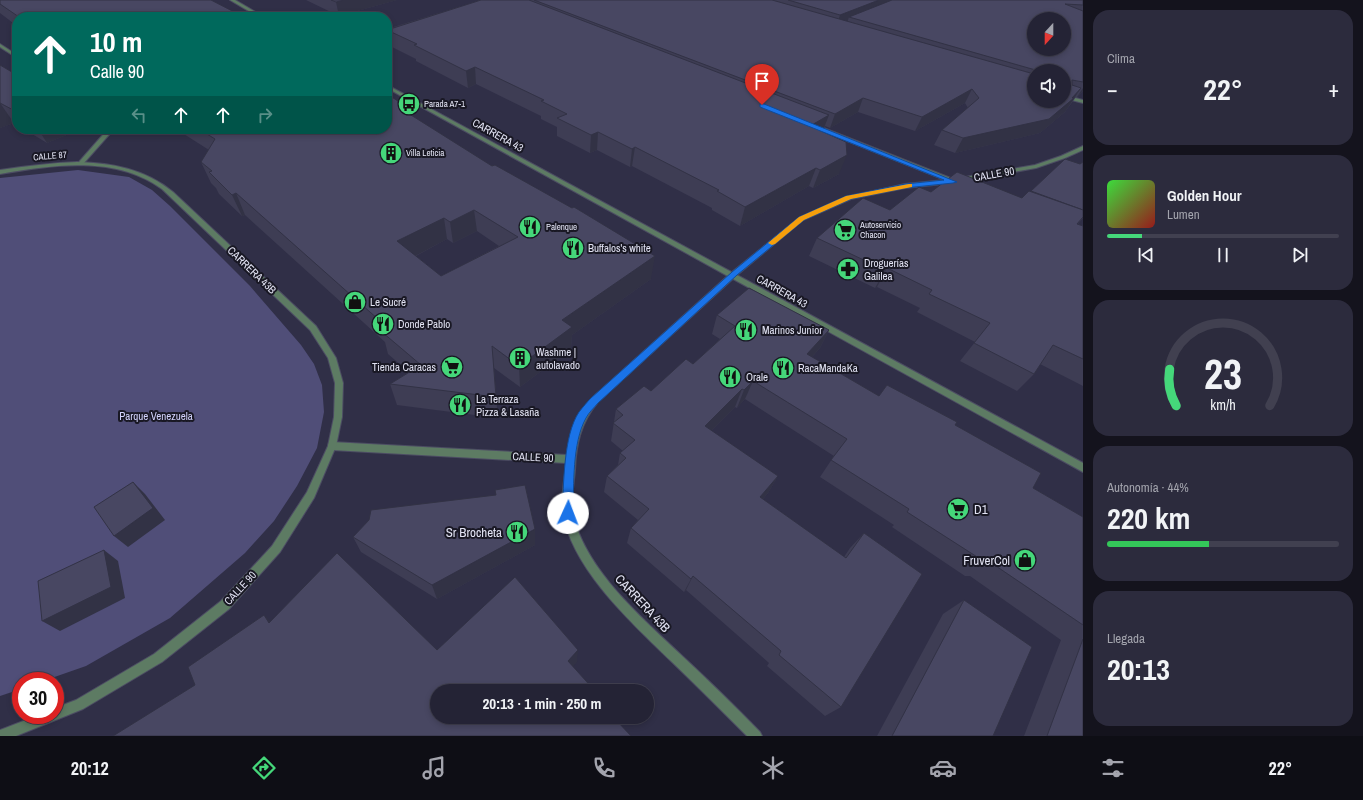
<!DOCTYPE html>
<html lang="es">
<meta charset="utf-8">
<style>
body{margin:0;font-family:"Archivo Narrow",sans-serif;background:#2c2b3d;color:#f1f3f6;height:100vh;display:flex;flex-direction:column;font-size:15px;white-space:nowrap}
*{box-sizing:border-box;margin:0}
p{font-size:13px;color:#a3a4ad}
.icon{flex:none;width:22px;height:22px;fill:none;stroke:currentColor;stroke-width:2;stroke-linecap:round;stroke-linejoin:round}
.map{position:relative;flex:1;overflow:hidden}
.sheet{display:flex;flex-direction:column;gap:10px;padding:10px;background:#14131d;width:280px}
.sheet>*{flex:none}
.guide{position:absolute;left:12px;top:12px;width:380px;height:122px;border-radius:16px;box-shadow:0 2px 6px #0003,0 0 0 1px #414050;background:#00695c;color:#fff;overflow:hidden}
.needle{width:26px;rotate:201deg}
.tools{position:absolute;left:1027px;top:12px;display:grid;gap:8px}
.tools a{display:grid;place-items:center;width:44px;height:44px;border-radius:50%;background:#242335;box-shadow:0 2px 6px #0003,0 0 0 1px #414050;font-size:20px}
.speed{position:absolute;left:12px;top:672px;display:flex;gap:8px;font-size:20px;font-weight:700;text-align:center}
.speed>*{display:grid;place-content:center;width:52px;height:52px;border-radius:50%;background:#242335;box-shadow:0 2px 6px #0003,0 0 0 1px #414050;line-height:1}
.speed .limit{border:6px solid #d22;background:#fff;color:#111}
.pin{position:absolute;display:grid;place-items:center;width:34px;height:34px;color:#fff;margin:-41px -17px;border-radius:50% 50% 50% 0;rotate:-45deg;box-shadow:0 0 4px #0007}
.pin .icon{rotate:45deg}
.me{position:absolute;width:44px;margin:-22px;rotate:2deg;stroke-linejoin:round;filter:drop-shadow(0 0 3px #0008)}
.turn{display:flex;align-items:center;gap:14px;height:84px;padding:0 12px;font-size:18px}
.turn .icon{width:52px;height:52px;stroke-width:2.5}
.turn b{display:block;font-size:28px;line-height:34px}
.lanes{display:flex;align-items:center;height:38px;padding:0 12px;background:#0003;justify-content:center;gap:20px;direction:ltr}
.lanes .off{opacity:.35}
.big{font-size:30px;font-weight:700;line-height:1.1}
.sheet .card{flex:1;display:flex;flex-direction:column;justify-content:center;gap:6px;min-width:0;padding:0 14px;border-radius:16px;background:#2c2b3d}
.sheet .dial{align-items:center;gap:0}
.dial svg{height:104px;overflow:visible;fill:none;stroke:#414050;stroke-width:7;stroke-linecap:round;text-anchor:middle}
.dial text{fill:#f1f3f6;stroke:none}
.song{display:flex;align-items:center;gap:12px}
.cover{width:48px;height:48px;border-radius:6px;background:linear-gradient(135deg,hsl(120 70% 55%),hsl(0 70% 35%))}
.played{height:4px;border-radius:2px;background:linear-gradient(90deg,#45d77a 15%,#414050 15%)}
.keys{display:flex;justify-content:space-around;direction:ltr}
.heat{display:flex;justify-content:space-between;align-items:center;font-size:22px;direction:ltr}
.charge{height:6px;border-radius:3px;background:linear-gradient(90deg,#34c759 44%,#414050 0)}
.trip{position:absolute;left:430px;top:684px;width:224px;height:40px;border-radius:20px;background:#242335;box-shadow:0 2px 6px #0003,0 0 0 1px #414050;font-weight:700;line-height:40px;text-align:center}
.tab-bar{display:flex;height:64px;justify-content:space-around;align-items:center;background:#0e0e15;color:#a3a4ad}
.tab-bar .icon{width:28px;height:28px}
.tab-bar .current{color:#45d77a}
.tab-bar b{font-size:18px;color:#f1f3f6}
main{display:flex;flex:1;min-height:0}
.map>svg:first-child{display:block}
.green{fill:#504e78}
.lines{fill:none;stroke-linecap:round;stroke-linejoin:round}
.minor-casing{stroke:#4c4c63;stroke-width:2}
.tertiary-casing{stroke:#4c4c63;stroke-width:2}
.minor{fill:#5d7b63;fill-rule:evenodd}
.tertiary{fill:#5d7b63;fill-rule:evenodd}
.wall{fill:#3e3d54;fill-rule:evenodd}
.shaded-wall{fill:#323245}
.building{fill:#484762;stroke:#323245;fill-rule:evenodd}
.route{fill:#1a73e8;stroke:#114b97}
.slow{fill:#f59e0b}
.labels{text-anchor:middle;stroke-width:4;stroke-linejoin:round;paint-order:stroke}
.far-poi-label{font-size:9px;fill:#e2e3f3;stroke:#191824;text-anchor:start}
.far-street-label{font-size:9px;fill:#e2e3f3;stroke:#191824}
.street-label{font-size:11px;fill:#e2e3f3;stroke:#191824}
.poi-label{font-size:11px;fill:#e2e3f3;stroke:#191824;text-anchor:start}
.park-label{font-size:11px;fill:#d3d3fc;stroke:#191824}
.near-poi-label{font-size:13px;fill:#e2e3f3;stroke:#191824;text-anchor:end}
.near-street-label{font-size:13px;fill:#e2e3f3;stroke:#191824}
</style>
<main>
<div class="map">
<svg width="1083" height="736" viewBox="0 0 1083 736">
<rect width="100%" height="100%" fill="#302f47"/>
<polygon class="green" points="78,170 129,177 152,190 170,206 250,286 301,345 314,364 322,385 324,412 317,448 297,486 274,521 245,553 170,618 86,666 43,681 21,681 21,689 0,696 0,178"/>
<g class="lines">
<g class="minor-casing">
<g id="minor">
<polygon points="0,44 17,55 17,58 0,47"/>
<polygon points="1064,95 1083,100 1083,103 1064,98"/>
<path d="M812,125h4l137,54 82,-14 26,-9 22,-10v4l-18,8 -29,10 -83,15 -48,5 -54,11 -48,21 -67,56 -138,126c-17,20 -22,42 -23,68 -1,14 -5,31 -2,45 13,55 67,101 106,138 28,26 55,52 81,79l2,4h-15c-25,-25 -50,-50 -76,-75 -39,-38 -98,-91 -108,-147 -3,-16 2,-35 3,-51l-234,-13 -3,-1 -1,-3 1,-3 3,-1 235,13c3,-22 11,-41 25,-57l140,-126 67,-54 48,-21 58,-13 40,-4 -133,-53z"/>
<polygon points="108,129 114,129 83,164 79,164 79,162"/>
</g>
</g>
<g class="tertiary-casing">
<g id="tertiary">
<polygon points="230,0 235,0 264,17 259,17"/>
<polygon points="387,85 1083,463 1083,472 387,88"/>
<path d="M77,162c35,1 68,7 96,30l143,134 20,32 7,25 -1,34 -6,29 -22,52 -34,54 -51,57 -67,53 -79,47 -67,27h-16v-6l39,-15h16v-7l21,-8 78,-46 67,-53 51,-55 35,-54 21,-46 6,-29 1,-34 -7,-25 -18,-28 -148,-141c-47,-34 -109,-24 -162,-15v-4c26,-4 51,-7 77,-8z"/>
</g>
</g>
<use href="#minor" class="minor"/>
<use href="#tertiary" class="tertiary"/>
</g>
<g class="wall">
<polygon points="0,0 244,17 17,17 17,26 0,13"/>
<polygon points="306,0 397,0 339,16"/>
<path d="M481,0h602v91l-6,6h-1l-11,15 -25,21 -85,20 -21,-8 8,-15 26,-22 -3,-5 -50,28 -57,-19 -28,16 -5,-2 -2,6 16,42 -26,14 -4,-2 -69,40 -28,-16v-2l-80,-42 -2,1 -33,-17 -7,3 -33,-17v-9l-16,-8v-3l-65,-32 -8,4 -52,-27v-2l-26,-13 -3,-17zM1034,71h30l-30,30z"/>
<polygon points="0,65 17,75 17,125 14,123 0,128"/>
<path d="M409,108l1,7 241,164 -79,56 -1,14 -51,38 -26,-19 4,50 -101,-13 -7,-21 19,-12 -21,-18 -3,-12 -140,-127 -3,1 -23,-22 -3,-6 -5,-5 -10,-21 8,-12 -33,-21h211zM477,231l22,15 -58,30 -25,-20 31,-17 6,4z"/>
<polygon points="24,129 81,129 47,143"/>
<polygon points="1083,162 1083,218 1078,224 1083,226 1083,386 1040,364 1034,374 1017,391 960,361 975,342 917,312 920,308 877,287 875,288 809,256 817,238 890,210 931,192 1022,198 1031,191 1080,164"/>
<polygon points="717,315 829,330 820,348 812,357 879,396 955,425 1033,488 1083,517 1083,736 1024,736 1061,640 970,576 965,576 892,527 894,525 820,477 834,456 745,399 737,408 735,407 711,431 778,476 768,493 763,499 844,557 850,548 864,533 841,707 825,716 767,666 769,663 686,590 684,592 627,543 631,528 638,520 604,492 607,476 618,465 620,453 623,451 611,441 616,409 651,391 693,364 720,339 712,334"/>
<polygon points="353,537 535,545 437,599 361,552"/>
<polygon points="964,600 993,736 877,736 943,614"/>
</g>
<g class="shaded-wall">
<polygon points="344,0 397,0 339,16 336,2"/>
<polygon points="879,0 904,0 849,17 847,23 836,27 840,15"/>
<polygon points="475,67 476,84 468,88 466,71"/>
<polygon points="1081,88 1065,112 1040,133 955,153 963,138 1072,98"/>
<polygon points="1083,88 1083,91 1077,97"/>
<polygon points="972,89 965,103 915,131 922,117"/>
<polygon points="863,98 858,112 830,128 835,114"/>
<polygon points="0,103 14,123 0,128"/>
<polygon points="409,108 413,128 403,110"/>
<polygon points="829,115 822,133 810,126"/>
<polygon points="38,129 81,129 47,143"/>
<polygon points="598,132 597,150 590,153 591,135"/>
<polygon points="635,147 632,166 630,167 632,149"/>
<polygon points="847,155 839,174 813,188 820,170"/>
<polygon points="816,168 809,186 740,226 745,207"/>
<polygon points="236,193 245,215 242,216 232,195"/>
<polygon points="474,210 477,231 453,243 450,222"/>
<polygon points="444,218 447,239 402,263 397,241"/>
<polygon points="655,256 651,279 572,335 571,349 520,387 519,366 562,320"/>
<polygon points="887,268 877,287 875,288 885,270"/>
<polygon points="829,330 820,348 798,372 807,354"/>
<polygon points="492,346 494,368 498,418 496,397"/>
<polygon points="753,381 745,399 737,408 744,390"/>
<polygon points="742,389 735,407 698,444 705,426"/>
<polygon points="778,476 768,493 751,513 760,497"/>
<polygon points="133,482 145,494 165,520 128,547 114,536"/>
<polygon points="535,529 535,545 437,599 432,585"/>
<polygon points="104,550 118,561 125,598 60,631 42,621"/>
<polygon points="693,576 686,590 684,592 691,579"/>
<polygon points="264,615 278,629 269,623"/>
<polygon points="578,650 577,662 567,673 568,661"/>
</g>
<g class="building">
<polygon points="0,0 211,0 244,17 19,17 0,4"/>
<polygon points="331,0 344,0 336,2"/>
<polygon points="481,0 529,0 829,115 810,126 846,142 847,155 820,170 816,168 745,207 717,191 719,190 635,147 632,149 598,132 591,135 557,118 567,114 541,101 544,100 475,67 466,71 414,45 417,44 387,30"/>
<path d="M534,0h238l262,74v27h30v-30h-25l-190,-54 43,-17h191v5l-18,-1 18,7v71l-11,-2v5l9,3 -9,10h2l-25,21 -86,19 -21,-8 37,-32 -7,-9 -50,28 -59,-19 -28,16zM1034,19h30v30h-30z"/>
<polygon points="788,0 879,0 840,15"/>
<polygon points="0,65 17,75 17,112 0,103"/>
<path d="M387,94l22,14 -6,2 89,56 3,-1 77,43 2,-1 81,49 -93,64 10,7 -53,39 -27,-20 4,51 -106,-13 31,-19 -39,-33 6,-4 -152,-135 -4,2 -23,-23 3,-1 -11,-9 14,-23 -16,-10h188zM474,210l44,27 -77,39 -44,-35 47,-23 6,4z"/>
<polygon points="1065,159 1080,164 1083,162 1083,210 1031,191"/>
<polygon points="957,172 1022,198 1029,191 1083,210 1083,217 1077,224 1083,226 1083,359 1053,345 1034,374 974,343 990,323 929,294 932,290 887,268 885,270 817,238 863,198 890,210 919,187 931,192"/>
<polygon points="749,288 829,330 807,354 879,396 887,385 957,422 955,425 1041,473 1033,488 1083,517 1083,625 990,562 985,562 907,512 909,509 831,460 847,439 753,381 744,390 742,389 705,426 778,476 760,497 846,558 864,533 922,574 841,707 779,655 781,651 693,576 691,579 631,528 649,509 607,476 626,458 620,453 635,440 613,423 623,415 616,409 644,386 651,391 686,359 693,364 735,326 717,315"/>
<polygon points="133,482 153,508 114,536 94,507"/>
<polygon points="525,485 535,529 432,585 353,537 369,520 371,510 496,495 495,490"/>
<polygon points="104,550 111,587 42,621 38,581"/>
<polygon points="337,553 437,650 515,577 578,650 568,661 595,691 437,691 437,717 618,717 619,718 617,721 631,736 113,736 195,685 188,667 264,615 269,623"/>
<polygon points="964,600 1032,647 993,736 892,736"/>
<polygon points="1083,639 1083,736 1047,736"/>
</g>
<path class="route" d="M760,104h4l193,78 -4,1 -48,5 -54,11 -47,21 -67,55 -139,128c-4,5 -9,9 -12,15 -14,25 -12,67 -13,95l-1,4 -4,1 -4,-1 -2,-4c2,-28 1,-77 17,-101 4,-5 8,-10 12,-14l141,-126 67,-55 47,-21 59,-12 39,-4 -184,-73z"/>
<polygon class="slow" points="909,184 912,184 912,187 851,199 804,220 775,244 772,245 768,243 799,217 846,196"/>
<defs>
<g id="bus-disc" transform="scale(1.15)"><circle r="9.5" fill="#45d77a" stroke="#191824"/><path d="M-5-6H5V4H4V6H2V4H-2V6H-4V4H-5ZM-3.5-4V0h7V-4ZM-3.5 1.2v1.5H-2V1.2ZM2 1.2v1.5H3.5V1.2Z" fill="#111"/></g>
<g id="building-disc" transform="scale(1.15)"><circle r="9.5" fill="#45d77a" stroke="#191824"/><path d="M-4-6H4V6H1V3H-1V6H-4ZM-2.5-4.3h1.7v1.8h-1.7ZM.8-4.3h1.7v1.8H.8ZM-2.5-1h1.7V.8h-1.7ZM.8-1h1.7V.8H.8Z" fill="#111"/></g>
<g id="restaurant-disc" transform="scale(1.15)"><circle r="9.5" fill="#45d77a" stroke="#191824"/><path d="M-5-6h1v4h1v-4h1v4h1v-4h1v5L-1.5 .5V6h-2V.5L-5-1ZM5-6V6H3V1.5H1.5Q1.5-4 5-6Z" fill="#111"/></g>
<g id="supermarket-disc" transform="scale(1.15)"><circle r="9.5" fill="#45d77a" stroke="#191824"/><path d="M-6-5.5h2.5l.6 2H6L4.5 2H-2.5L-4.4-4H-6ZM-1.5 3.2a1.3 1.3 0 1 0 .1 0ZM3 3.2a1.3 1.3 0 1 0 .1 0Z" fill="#111"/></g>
<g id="pharmacy-disc" transform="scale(1.15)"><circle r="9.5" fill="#45d77a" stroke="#191824"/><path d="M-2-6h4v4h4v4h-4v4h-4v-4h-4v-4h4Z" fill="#111"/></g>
<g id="shop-disc" transform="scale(1.15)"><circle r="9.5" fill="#45d77a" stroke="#191824"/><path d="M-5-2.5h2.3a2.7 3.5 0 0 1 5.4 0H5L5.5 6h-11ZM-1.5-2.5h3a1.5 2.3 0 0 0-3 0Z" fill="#111"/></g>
</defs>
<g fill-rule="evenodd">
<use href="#bus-disc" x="409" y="104"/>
<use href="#building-disc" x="391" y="153"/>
<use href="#restaurant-disc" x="530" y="227"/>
<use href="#supermarket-disc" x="845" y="230"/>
<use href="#restaurant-disc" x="573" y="248"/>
<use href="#pharmacy-disc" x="848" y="269"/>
<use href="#shop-disc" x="355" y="302"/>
<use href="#restaurant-disc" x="383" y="324"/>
<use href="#restaurant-disc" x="746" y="330"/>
<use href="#building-disc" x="520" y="358"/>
<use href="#supermarket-disc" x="452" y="367"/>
<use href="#restaurant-disc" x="783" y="368"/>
<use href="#restaurant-disc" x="730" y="377"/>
<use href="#restaurant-disc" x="460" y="405"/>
<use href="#supermarket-disc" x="958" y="509"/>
<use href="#restaurant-disc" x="517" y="532"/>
<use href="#shop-disc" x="1025" y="560"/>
</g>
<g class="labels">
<g class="far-poi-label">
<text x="424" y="107">Parada A7-1</text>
<text x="406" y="156">Villa Leticia</text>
<text x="860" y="228">Autoservicio<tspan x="860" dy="10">Chacon</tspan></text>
<text x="546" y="230">Palenque</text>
</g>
<g class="far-street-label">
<text transform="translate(50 156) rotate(-5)" y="3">CALLE 87</text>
</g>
<g class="street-label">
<text transform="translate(498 135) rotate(29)" y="4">CARRERA 43</text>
<text transform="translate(994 174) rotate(-10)" y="4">CALLE 90</text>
<text transform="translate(252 270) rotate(44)" y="4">CARRERA 43B</text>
<text transform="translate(782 291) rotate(29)" y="4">CARRERA 43</text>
<text transform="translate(533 457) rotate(3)" y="4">CALLE 90</text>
<text transform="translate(240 588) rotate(-47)" y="4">CALLE 90</text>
</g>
<g class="poi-label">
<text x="588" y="252">Buffalos's white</text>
<text x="864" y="267">Droguerías<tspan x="864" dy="13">Galilea</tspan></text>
<text x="370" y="306">Le Sucré</text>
<text x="398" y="328">Donde Pablo</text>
<text x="762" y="334">Marinos Junior</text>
<text x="536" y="356">Washme |<tspan x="536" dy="13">autolavado</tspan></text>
<text x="436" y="371" text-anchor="end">Tienda Caracas</text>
<text x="798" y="372">RacaMandaKa</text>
<text x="746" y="381">Orale</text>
<text x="476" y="403">La Terraza<tspan x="476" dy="13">Pizza &amp; Lasaña</tspan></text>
</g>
<g class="park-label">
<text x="156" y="420">Parque Venezuela</text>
</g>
<g class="near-poi-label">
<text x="974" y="514" text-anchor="start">D1</text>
<text x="502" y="537">Sr Brocheta</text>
<text x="1010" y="565">FruverCol</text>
</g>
<g class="near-street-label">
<text transform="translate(643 603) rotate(47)" y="5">CARRERA 43B</text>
</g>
</g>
</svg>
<div class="tools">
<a><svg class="needle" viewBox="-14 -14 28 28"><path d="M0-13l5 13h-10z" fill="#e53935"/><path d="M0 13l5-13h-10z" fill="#a3a4ad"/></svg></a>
<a><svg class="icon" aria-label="sound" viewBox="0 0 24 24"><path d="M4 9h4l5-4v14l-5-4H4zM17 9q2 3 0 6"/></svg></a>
</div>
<div class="speed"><div class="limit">30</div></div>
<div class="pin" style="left:762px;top:105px;background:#d93025"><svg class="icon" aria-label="arrive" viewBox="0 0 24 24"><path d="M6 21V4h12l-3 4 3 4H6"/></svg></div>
<svg class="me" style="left:568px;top:513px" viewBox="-20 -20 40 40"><circle r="19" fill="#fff"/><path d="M0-13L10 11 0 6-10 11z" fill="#1a73e8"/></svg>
<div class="trip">20:13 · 1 min · 250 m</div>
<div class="guide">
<div class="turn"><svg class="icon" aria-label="ahead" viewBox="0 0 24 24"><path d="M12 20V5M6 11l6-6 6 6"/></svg><div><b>10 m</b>Calle 90</div></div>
<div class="lanes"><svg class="icon off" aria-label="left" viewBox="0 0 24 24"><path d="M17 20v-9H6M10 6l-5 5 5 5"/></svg><svg class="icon" aria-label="ahead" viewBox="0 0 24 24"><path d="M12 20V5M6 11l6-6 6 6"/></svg><svg class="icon" aria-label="ahead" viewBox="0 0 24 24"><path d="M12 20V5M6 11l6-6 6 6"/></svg><svg class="icon off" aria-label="right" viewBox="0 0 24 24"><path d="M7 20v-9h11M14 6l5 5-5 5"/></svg></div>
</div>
</div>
<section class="sheet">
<div class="card"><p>Clima</p>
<div class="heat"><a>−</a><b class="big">22°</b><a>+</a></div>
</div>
<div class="card">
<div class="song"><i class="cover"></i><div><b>Golden Hour</b><p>Lumen</p></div></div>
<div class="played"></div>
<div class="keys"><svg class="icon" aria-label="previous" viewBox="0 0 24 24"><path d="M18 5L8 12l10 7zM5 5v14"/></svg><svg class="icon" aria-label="pause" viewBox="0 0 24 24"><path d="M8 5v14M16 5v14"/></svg><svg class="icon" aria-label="next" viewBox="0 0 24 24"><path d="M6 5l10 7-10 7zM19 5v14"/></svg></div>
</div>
<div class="card dial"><svg viewBox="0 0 100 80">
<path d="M14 69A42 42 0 1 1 86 69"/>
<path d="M14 69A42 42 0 0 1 9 41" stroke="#45d77a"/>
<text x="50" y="56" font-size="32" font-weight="700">23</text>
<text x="50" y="72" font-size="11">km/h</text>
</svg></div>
<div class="card"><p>Autonomía · 44%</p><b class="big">220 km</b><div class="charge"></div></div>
<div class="card"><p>Llegada</p><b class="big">20:13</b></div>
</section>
</main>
<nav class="tab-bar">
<b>20:12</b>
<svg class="icon current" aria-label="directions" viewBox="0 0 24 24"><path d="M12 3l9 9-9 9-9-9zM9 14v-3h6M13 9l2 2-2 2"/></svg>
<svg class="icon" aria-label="music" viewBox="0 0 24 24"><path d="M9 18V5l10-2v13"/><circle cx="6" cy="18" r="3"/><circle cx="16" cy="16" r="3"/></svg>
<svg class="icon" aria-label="phone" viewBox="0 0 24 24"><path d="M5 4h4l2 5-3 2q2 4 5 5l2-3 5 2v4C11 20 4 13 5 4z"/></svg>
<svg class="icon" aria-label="climate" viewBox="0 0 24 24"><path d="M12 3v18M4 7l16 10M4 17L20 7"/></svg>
<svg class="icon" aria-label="car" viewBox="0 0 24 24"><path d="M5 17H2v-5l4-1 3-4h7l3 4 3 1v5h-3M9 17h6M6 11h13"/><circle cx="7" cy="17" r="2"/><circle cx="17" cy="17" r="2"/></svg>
<svg class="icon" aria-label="filters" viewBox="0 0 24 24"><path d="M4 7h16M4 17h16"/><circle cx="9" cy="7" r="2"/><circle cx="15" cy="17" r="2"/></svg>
<b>22°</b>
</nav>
